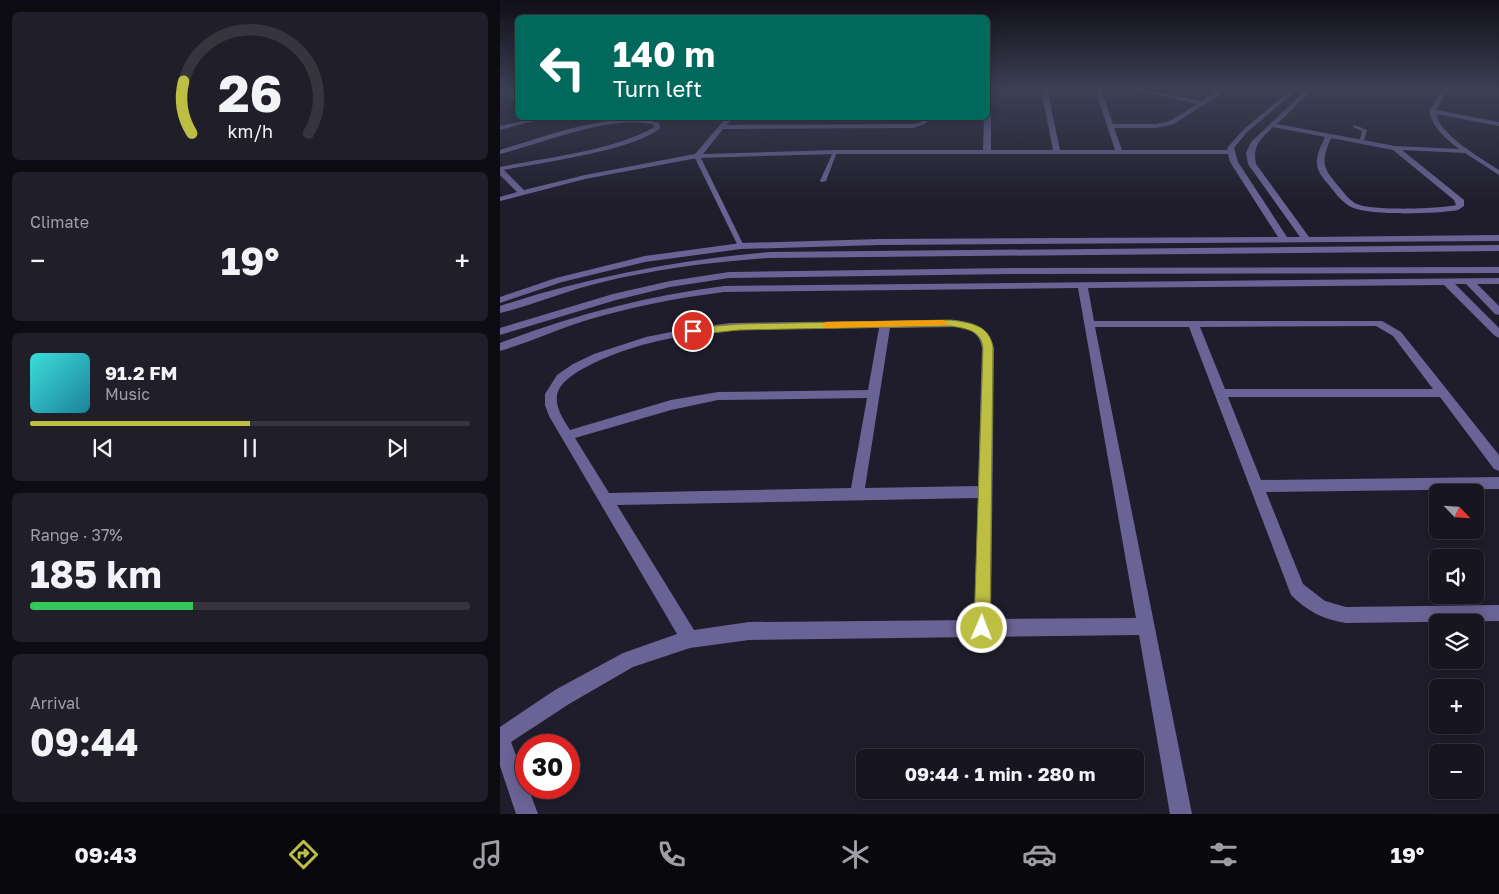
<!DOCTYPE html>
<meta charset="utf-8">
<style>
body{margin:0;font-family:"Golos Text",sans-serif;background:#201f29;color:#f1f3f6;height:100vh;display:flex;flex-direction:column;font-size:19px;white-space:nowrap}
*{box-sizing:border-box;margin:0}
p{font-size:16px;color:#9e9fa5}
.icon{flex:none;width:28px;height:28px;fill:none;stroke:currentColor;stroke-width:2;stroke-linecap:round;stroke-linejoin:round}
.map{position:relative;flex:1;overflow:hidden}
.details{display:flex;flex-direction:column;gap:12px;padding:12px;background:#0d0c12;width:500px}
.details>*{flex:none}
.hud{position:absolute;left:15px;top:15px;width:475px;height:105px;border-radius:8px;box-shadow:0 2px 12px #0003,0 0 0 1px #36353e;background:#00695c;color:#fff;overflow:hidden}
.needle{width:32px;rotate:115deg}
.fabs{position:absolute;left:929px;top:484px;display:grid;gap:10px}
.fabs a{display:grid;place-items:center;width:55px;height:55px;border-radius:8px;background:#171620;box-shadow:0 2px 12px #0003,0 0 0 1px #36353e;font-size:25px}
.speed{position:absolute;left:15px;top:734px;display:flex;gap:10px;font-size:25px;font-weight:700;text-align:center}
.speed>*{display:grid;place-content:center;width:65px;height:65px;border-radius:50%;background:#171620;box-shadow:0 2px 12px #0003,0 0 0 1px #36353e;line-height:1}
.speed .limit{border:8px solid #d22;background:#fff;color:#111}
.pin{position:absolute;display:grid;place-items:center;width:42px;height:42px;color:#fff;margin:-21px;border:2px solid #fff;border-radius:50%;box-shadow:0 1px 5px #0007}
.me{position:absolute;width:55px;margin:-28px;rotate:1deg;stroke-linejoin:round;filter:drop-shadow(0 0 4px #0008)}
.turn{display:flex;align-items:center;gap:18px;height:105px;padding:0 15px;font-size:22px}
.turn .icon{width:65px;height:65px;stroke-width:2.5}
.turn b{display:block;font-size:35px;line-height:42px}
.big{font-size:38px;font-weight:700;line-height:1.1}
.details .tile{flex:1;display:flex;flex-direction:column;justify-content:center;gap:8px;min-width:0;padding:0 18px;border-radius:8px;background:#201f29}
.details .dial{align-items:center;gap:0}
.dial svg{height:130px;overflow:visible;fill:none;stroke:#36353e;stroke-width:7;stroke-linecap:round;text-anchor:middle}
.dial text{fill:#f1f3f6;stroke:none}
.song{display:flex;align-items:center;gap:15px}
.cover{width:60px;height:60px;border-radius:8px;background:linear-gradient(135deg,hsl(180 70% 55%),hsl(190 70% 35%))}
.played{height:5px;border-radius:2px;background:linear-gradient(90deg,#bdbf43 50%,#36353e 50%)}
.keys{display:flex;justify-content:space-around;direction:ltr}
.heat{display:flex;justify-content:space-between;align-items:center;font-size:28px;direction:ltr}
.charge{height:8px;border-radius:4px;background:linear-gradient(90deg,#34c759 37%,#36353e 0)}
.trip{position:absolute;left:356px;top:749px;width:288px;height:50px;border-radius:8px;background:#171620;box-shadow:0 2px 12px #0003,0 0 0 1px #36353e;font-weight:700;line-height:50px;text-align:center}
.tab-bar{display:flex;height:80px;justify-content:space-around;align-items:center;background:#09090d;color:#9e9fa5}
.tab-bar .icon{width:35px;height:35px}
.tab-bar .selected{color:#bdbf43}
.tab-bar b{font-size:22px;color:#f1f3f6}
main{display:flex;flex:1;min-height:0}
.map>svg:first-child{display:block}
.lines{fill:none;stroke-linecap:round;stroke-linejoin:round}
.lane{fill:#6a6395;fill-rule:evenodd}
.street{fill:#6a6395;fill-rule:evenodd}
.route{fill:#bdbf43;stroke:#7b7c2c}
.slow{fill:#f59e0b}
</style>
<main>
<section class="details">
<div class="tile dial"><svg viewBox="0 0 100 80">
<path d="M14 69A42 42 0 1 1 86 69"/>
<path d="M14 69A42 42 0 0 1 9 37" stroke="#bdbf43"/>
<text x="50" y="56" font-size="32" font-weight="700">26</text>
<text x="50" y="72" font-size="11">km/h</text>
</svg></div>
<div class="tile"><p>Climate</p>
<div class="heat"><a>−</a><b class="big">19°</b><a>+</a></div>
</div>
<div class="tile">
<div class="song"><i class="cover"></i><div><b>91.2 FM</b><p>Music</p></div></div>
<div class="played"></div>
<div class="keys"><svg class="icon" aria-label="previous" viewBox="0 0 24 24"><path d="M18 5L8 12l10 7zM5 5v14"/></svg><svg class="icon" aria-label="pause" viewBox="0 0 24 24"><path d="M8 5v14M16 5v14"/></svg><svg class="icon" aria-label="next" viewBox="0 0 24 24"><path d="M6 5l10 7-10 7zM19 5v14"/></svg></div>
</div>
<div class="tile"><p>Range · 37%</p><b class="big">185 km</b><div class="charge"></div></div>
<div class="tile"><p>Arrival</p><b class="big">09:44</b></div>
</section>
<div class="map">
<svg width="999" height="814" viewBox="0 0 999 814">
<rect width="100%" height="100%" fill="#1f1d2b"/>
<g class="lines">
<g class="lane">
<polygon points="855,125 867,130 863,144 859,143 862,131 853,127 853,126"/>
<polygon points="335,151 337,152 326,181 321,182 320,181 333,152"/>
<polygon points="195,155 200,156 244,246 243,247 238,246 194,156"/>
</g>
<g class="street">
<polygon points="10,89 16,89 15,96 18,99 18,105 9,96"/>
<path d="M488,89h3v61h62l-12,-61h6l13,61h55l-20,-61h6l12,35h43l14,-3 27,-17 -65,-15h10l60,12 12,-8v-4h6l-1,6 -45,29 -18,4h-42l8,22h105l1,-3 15,-17 49,-41h6l-51,43 -13,16 4,14 49,75h13l-52,-73 -2,-11 5,-11 56,-53h6l-36,35 118,22 64,3c-13,-10 -27,-22 -30,-38l14,-22h6l-13,21 63,12v4l-63,-12c5,22 45,44 63,56v5l-34,-22 -63,-3 62,50v6l-6,4c-21,4 -89,6 -107,-3 -9,-5 -16,-14 -22,-22 -17,-18 -14,-27 -4,-48l-52,-10c-12,12 -21,18 -17,37l53,73 190,-2v6l-619,4 -139,4 -96,13 -83,20 -62,21v-6l56,-19 89,-22 96,-13 139,-4 398,-2 -48,-75 -2,-8h-393l-138,4 -112,21 -85,22v-4l17,-5 -17,-17v-8c44,-9 117,-17 154,-40v-2c-39,-12 -114,19 -154,29v-4c44,-13 116,-41 159,-27l1,5c-24,22 -121,35 -156,42l20,20 61,-15 110,-21 31,-36h6l-5,7 186,-1 8,-2 2,-4h6l-4,6 -12,4 -190,1 -20,25 132,-4h148l1,-32h4zM831,138l62,12 61,50 2,5c-16,4 -84,6 -99,-1 -7,-3 -12,-10 -17,-16 -17,-20 -20,-24 -9,-50z"/>
<polygon points="36,118 45,118 0,130 0,126"/>
<path d="M999,245v6l-730,7c-57,4 -114,11 -170,25 -34,8 -66,22 -99,30v-7c88,-29 177,-46 269,-54z"/>
<polygon points="999,267 999,273 510,274 229,278 170,287 116,300 0,335 0,328 113,294 170,281 229,272 510,268"/>
<path d="M999,278v6h-22l22,22v9l-4,-1 -29,-30h-11l44,44v10l-4,-2 -51,-51 -356,3 6,33h288l19,11 98,123v16l-5,-2 -54,-72h-212l33,83 238,-3v12l-233,3 37,92 22,17 21,6 153,-2v16l-153,2c-22,-3 -39,-12 -55,-28l-102,-268h-94l97,487h-22l-31,-179 -390,5 -59,8 -57,19 -64,37 -58,38 27,72h-22l-16,-48v-39l55,-37 68,-37 54,-19 -128,-218 -4,-11v-11l12,-19 16,-11 21,-10 52,-17 45,-9 39,-5 221,-3c20,1 38,6 43,28l-3,271 145,-1 -58,-330 -354,4c-47,6 -94,15 -140,29 -28,9 -56,22 -84,30v-8c73,-28 147,-47 224,-57zM876,326l17,10 40,53h-208l-25,-62zM458,327c13,2 22,7 24,21l-4,138 -113,2 25,-160zM379,328l-11,62 -150,2 -47,8 -101,30c-6,-10 -15,-22 -13,-35 3,-14 21,-24 33,-30 89,-44 192,-35 289,-37zM367,398l-16,90 -242,5 -34,-55 96,-28 47,-10zM478,498l-4,122 -225,2 -55,8 -77,-125z"/>
</g>
</g>
<linearGradient id="sky" x2="0" y2="1"><stop stop-color="#111018"/><stop offset="0.44" stop-color="#3c4055"/><stop offset="1" stop-color="#3c4055" stop-opacity="0"/></linearGradient>
<rect width="999" height="203" fill="url(#sky)"/>
<path class="route" d="M451,320c20,3 39,5 42,28l-3,280 -2,6 -6,2 -5,-2 -3,-6 9,-280c-2,-18 -16,-19 -32,-22l-212,4 -46,5 -5,-4 5,-3 46,-4z"/>
<polygon class="slow" points="443,320 448,323 447,325 326,328 321,325 326,322"/>
</svg>
<div class="fabs">
<a><svg class="needle" viewBox="-14 -14 28 28"><path d="M0-13l5 13h-10z" fill="#e53935"/><path d="M0 13l5-13h-10z" fill="#9e9fa5"/></svg></a>
<a><svg class="icon" aria-label="sound" viewBox="0 0 24 24"><path d="M4 9h4l5-4v14l-5-4H4zM17 9q2 3 0 6"/></svg></a>
<a><svg class="icon" aria-label="layers" viewBox="0 0 24 24"><path d="M12 4l9 5-9 5-9-5zM3 14l9 5 9-5"/></svg></a>
<a>+</a>
<a>−</a>
</div>
<div class="speed"><div class="limit">30</div></div>
<div class="pin" style="left:193px;top:331px;background:#d93025"><svg class="icon" aria-label="arrive" viewBox="0 0 24 24"><path d="M6 21V4h12l-3 4 3 4H6"/></svg></div>
<svg class="me" style="left:482px;top:628px" viewBox="-20 -20 40 40"><circle r="17" fill="#bdbf43" stroke="#fff" stroke-width="3"/><path d="M0-11L8 9 0 5-8 9z" fill="#fff"/></svg>
<div class="trip">09:44 · 1 min · 280 m</div>
<div class="hud">
<div class="turn"><svg class="icon" aria-label="left" viewBox="0 0 24 24"><path d="M17 20v-9H6M10 6l-5 5 5 5"/></svg><div><b>140 m</b>Turn left</div></div>
</div>
</div>
</main>
<nav class="tab-bar">
<b>09:43</b>
<svg class="icon selected" aria-label="directions" viewBox="0 0 24 24"><path d="M12 3l9 9-9 9-9-9zM9 14v-3h6M13 9l2 2-2 2"/></svg>
<svg class="icon" aria-label="music" viewBox="0 0 24 24"><path d="M9 18V5l10-2v13"/><circle cx="6" cy="18" r="3"/><circle cx="16" cy="16" r="3"/></svg>
<svg class="icon" aria-label="phone" viewBox="0 0 24 24"><path d="M5 4h4l2 5-3 2q2 4 5 5l2-3 5 2v4C11 20 4 13 5 4z"/></svg>
<svg class="icon" aria-label="climate" viewBox="0 0 24 24"><path d="M12 3v18M4 7l16 10M4 17L20 7"/></svg>
<svg class="icon" aria-label="car" viewBox="0 0 24 24"><path d="M5 17H2v-5l4-1 3-4h7l3 4 3 1v5h-3M9 17h6M6 11h13"/><circle cx="7" cy="17" r="2"/><circle cx="17" cy="17" r="2"/></svg>
<svg class="icon" aria-label="filters" viewBox="0 0 24 24"><path d="M4 7h16M4 17h16"/><circle cx="9" cy="7" r="2"/><circle cx="15" cy="17" r="2"/></svg>
<b>19°</b>
</nav>
